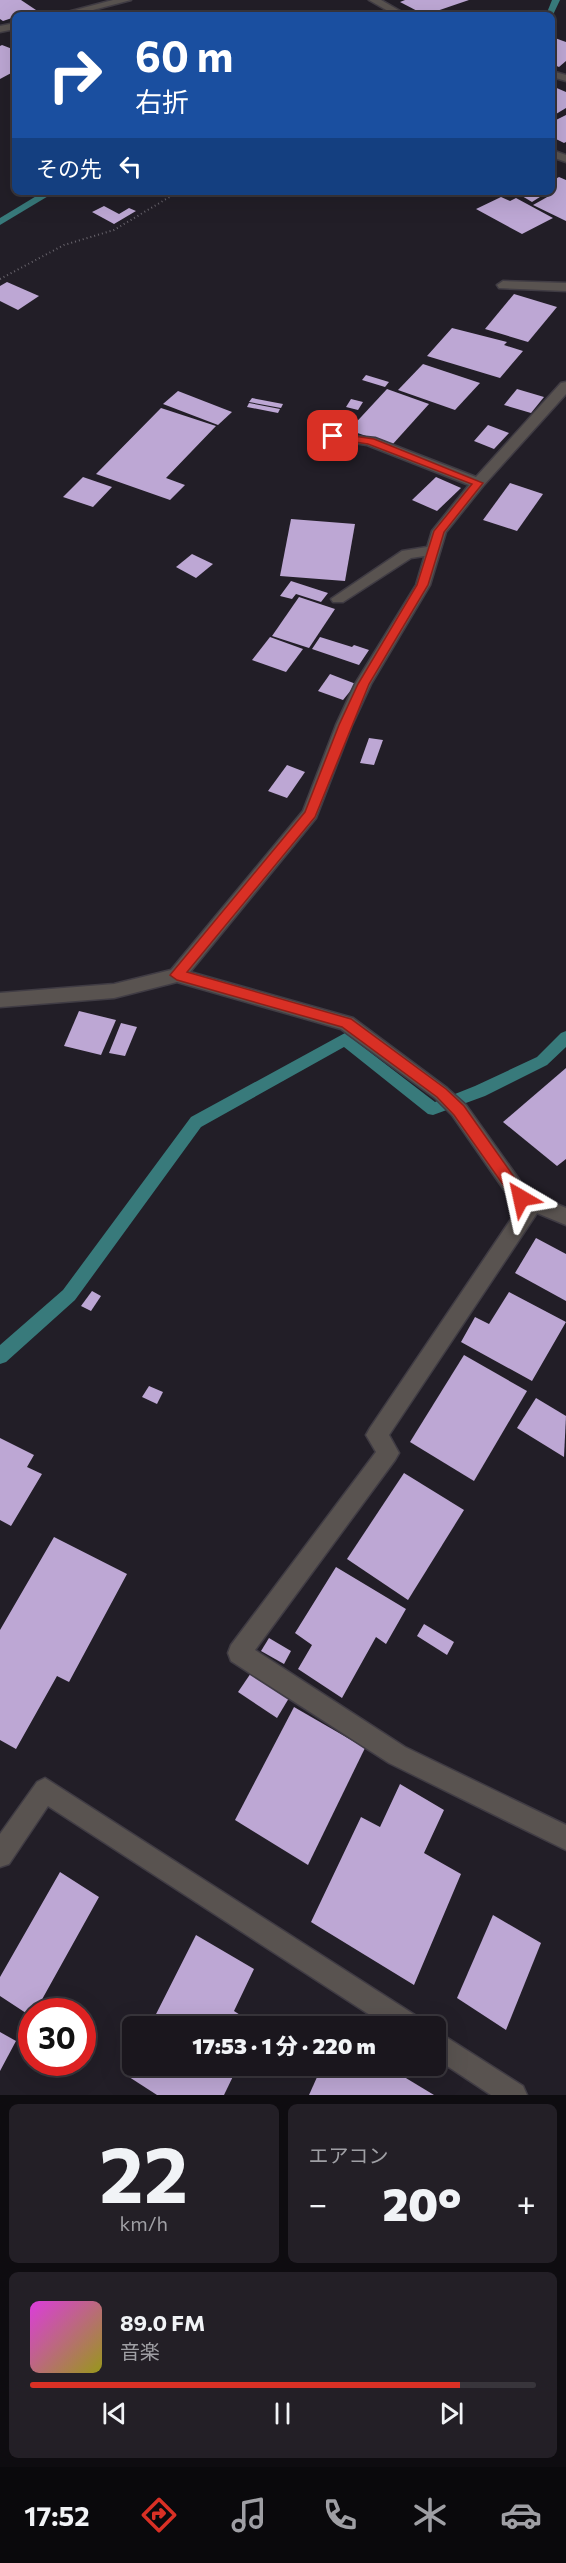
<!DOCTYPE html>
<html lang="ja">
<meta charset="utf-8">
<style>
body{margin:0;font-family:Commissioner,"Noto Sans JP",sans-serif;background:#231f26;color:#f1f3f6;height:100vh;display:flex;flex-direction:column;font-size:22px;white-space:nowrap}
*{box-sizing:border-box;margin:0}
p{font-size:20px;color:#9f9fa4}
.icon{flex:none;width:33px;height:33px;fill:none;stroke:currentColor;stroke-width:2;stroke-linecap:round;stroke-linejoin:round}
.map{position:relative;height:2095px;overflow:hidden}
.sheet{display:flex;flex-direction:column;gap:9px;padding:9px;background:#0e0c10;flex:1}
.sheet>*{flex:none}
.guide{position:absolute;left:12px;top:12px;width:543px;height:183px;border-radius:9px;box-shadow:0 6px 24px #0002,0 0 0 2px #38353b;background:#1a4fa0;color:#fff;overflow:hidden}
.speed{position:absolute;left:18px;top:1998px;display:flex;gap:12px;font-size:30px;font-weight:700;text-align:center}
.speed>*{display:grid;place-content:center;width:78px;height:78px;border-radius:50%;background:#1a161d;box-shadow:0 6px 24px #0002,0 0 0 2px #38353b;line-height:1}
.speed .limit{border:9px solid #d22;background:#fff;color:#111}
.pin{position:absolute;display:grid;place-items:center;width:51px;height:51px;color:#fff;margin:-26px;border-radius:12px;box-shadow:0 3px 9px #0006}
.me{position:absolute;width:66px;margin:-33px;rotate:324deg;stroke-linejoin:round;filter:drop-shadow(0 0 4px #0008)}
.turn{display:flex;align-items:center;gap:21px;height:126px;padding:0 24px;font-size:27px}
.turn .icon{width:78px;height:78px;stroke-width:2.5}
.turn b{display:block;font-size:42px;line-height:51px}
.then{display:flex;align-items:center;height:57px;padding:0 24px;background:#0003;gap:12px;font-size:22px}
.big{font-size:45px;font-weight:800;line-height:1.1}
.sheet .tile{flex:1;display:flex;flex-direction:column;justify-content:center;gap:9px;min-width:0;padding:0 21px;border-radius:9px;background:#231f26}
.sheet .dial{align-items:center;gap:0}
.dial b{font-size:78px;line-height:1}
.song{display:flex;align-items:center;gap:18px}
.cover{width:72px;height:72px;border-radius:9px;background:linear-gradient(135deg,hsl(300 70% 55%),hsl(60 70% 35%))}
.played{height:6px;border-radius:3px;background:linear-gradient(90deg,#d93025 85%,#38353b 85%)}
.keys{display:flex;justify-content:space-around;direction:ltr}
.heat{display:flex;justify-content:space-between;align-items:center;font-size:33px;direction:ltr}
.sheet .tiles{flex:1;display:grid;gap:9px;grid-template-columns:1fr 1fr}
.tile:last-child{grid-column:span 2}
.trip{position:absolute;left:122px;top:2016px;width:324px;height:60px;border-radius:9px;background:#1a161d;box-shadow:0 6px 24px #0002,0 0 0 2px #38353b;font-weight:800;line-height:60px;text-align:center}
.menu{display:flex;height:96px;justify-content:space-around;align-items:center;background:#0a090c;color:#9f9fa4}
.menu .icon{width:42px;height:42px}
.menu .current{color:#d93025}
.menu b{font-size:27px;color:#f1f3f6}
.map>svg:first-child{display:block}
.lines{fill:none;stroke-linecap:round;stroke-linejoin:round}
.stream{fill:#387a7b;fill-rule:evenodd}
.building{fill:#bda7d4}
.lane-casing{stroke:#403c44;stroke-width:3}
.street-casing{stroke:#403c44;stroke-width:3}
.path{stroke:#69656d;stroke-width:2;stroke-dasharray:1 3;stroke-linecap:butt}
.lane{fill:#595350;fill-rule:evenodd}
.street{fill:#595350;fill-rule:evenodd}
.route{fill:#d93025;stroke:#8d1f18;stroke-width:1.5}
</style>
<div class="map">
<svg width="566" height="2095" viewBox="0 0 566 2095">
<rect width="100%" height="100%" fill="#221e27"/>
<g class="lines">
<g class="stream">
<polygon points="552,0 560,0 552,17 552,15 546,15"/>
<polygon points="43,192 55,192 0,225 0,218"/>
<polygon points="566,1031 566,1047 547,1065 485,1096 433,1115 428,1114 344,1047 201,1127 75,1300 6,1362 0,1364 0,1345 63,1290 191,1117 345,1033 435,1102 475,1086 537,1057 561,1033"/>
</g>
</g>
<g class="building">
<polygon points="0,0 21,0 36,10 3,21 0,19"/>
<polygon points="405,0 469,0 425,15 400,2"/>
<polygon points="552,37 566,42 566,61 559,67 552,64"/>
<polygon points="2,45 15,50 15,71 0,79 0,46"/>
<polygon points="552,86 566,92 566,108 556,114 552,112"/>
<polygon points="566,115 566,142 564,143 552,137 552,122"/>
<polygon points="559,177 566,180 566,221 533,205 549,196 541,192 552,192 552,181"/>
<polygon points="531,192 536,192 543,195 532,202 522,196"/>
<polygon points="501,197 510,201 516,198 553,218 522,234 476,209"/>
<polygon points="104,206 119,214 129,208 136,211 114,224 92,212"/>
<polygon points="7,282 39,296 18,310 0,301 0,286"/>
<polygon points="514,294 557,307 528,342 485,329"/>
<polygon points="452,328 507,342 504,345 523,351 500,378 427,356"/>
<polygon points="423,364 480,383 455,410 398,390"/>
<polygon points="366,375 389,382 385,387 362,380"/>
<polygon points="387,389 429,404 392,445 349,430"/>
<polygon points="517,389 544,397 531,413 504,405"/>
<polygon points="178,391 232,412 218,425 163,404"/>
<polygon points="252,398 283,404 281,408 249,402"/>
<polygon points="351,399 363,402 358,410 346,407"/>
<polygon points="249,403 280,409 278,413 247,407"/>
<polygon points="161,408 216,426 166,478 185,485 170,500 96,474"/>
<polygon points="343,412 357,417 348,427 334,423"/>
<polygon points="488,425 509,433 494,449 474,441"/>
<polygon points="83,477 112,487 93,507 63,497"/>
<polygon points="436,477 461,488 437,511 412,500"/>
<polygon points="510,483 543,494 517,531 483,520"/>
<polygon points="291,519 355,524 345,581 280,576"/>
<polygon points="192,554 213,564 196,578 176,567"/>
<polygon points="291,581 328,593 321,602 296,594 292,599 280,596"/>
<polygon points="299,597 335,609 309,648 272,636"/>
<polygon points="270,637 303,649 286,672 252,660"/>
<polygon points="320,637 352,647 354,645 369,650 359,665 312,649"/>
<polygon points="330,674 356,684 343,700 318,691"/>
<polygon points="369,738 383,740 374,765 360,763"/>
<polygon points="287,765 305,772 287,798 268,791"/>
<polygon points="79,1011 116,1020 101,1055 64,1046"/>
<polygon points="121,1023 137,1027 125,1056 109,1053"/>
<polygon points="566,1068 566,1159 557,1166 503,1122"/>
<polygon points="536,1238 566,1254 566,1301 515,1273"/>
<polygon points="92,1291 101,1296 91,1311 81,1306"/>
<polygon points="509,1292 566,1322 532,1381 461,1342 475,1317 489,1324"/>
<polygon points="464,1355 527,1391 474,1481 410,1442"/>
<polygon points="149,1386 163,1392 157,1404 142,1397"/>
<polygon points="536,1398 566,1416 564,1457 517,1428"/>
<polygon points="0,1438 34,1455 27,1467 42,1474 11,1526 0,1520"/>
<polygon points="404,1473 464,1510 408,1600 347,1559"/>
<polygon points="54,1537 127,1574 69,1682 57,1676 16,1749 0,1740 0,1630"/>
<polygon points="336,1567 406,1609 386,1644 376,1637 342,1698 298,1669 312,1645 295,1633"/>
<polygon points="424,1624 454,1642 447,1655 417,1636"/>
<polygon points="269,1638 291,1651 284,1664 261,1651"/>
<polygon points="251,1673 289,1698 277,1718 238,1692"/>
<polygon points="294,1707 365,1748 308,1865 235,1820"/>
<polygon points="400,1784 444,1810 424,1853 461,1874 414,1985 311,1922 361,1817 380,1827"/>
<polygon points="60,1872 99,1897 35,2012 32,2012 32,2017 0,1996 0,1977"/>
<polygon points="493,1915 541,1943 506,2030 457,1998"/>
<polygon points="196,1935 254,1969 234,2011 257,2026 150,2026"/>
<polygon points="0,2032 16,2041 0,2071"/>
<polygon points="130,2066 238,2066 224,2095 157,2095 126,2075"/>
<polygon points="322,2066 386,2066 434,2095 309,2095"/>
</g>
<g class="lines">
<g class="lane-casing">
<polygon id="lane" points="433,546 438,548 440,551 438,554 411,558 343,602 333,602 331,599 402,551"/>
</g>
<g class="street-casing">
<g id="street">
<polygon points="113,0 131,0 74,15 56,15"/>
<polygon points="369,0 381,0 407,15 395,15"/>
<polygon points="15,23 15,29 0,32 0,26"/>
<polygon points="552,71 566,75 566,81 552,77"/>
<polygon points="552,150 566,155 566,162 552,157"/>
<polygon points="503,281 566,283 566,291 499,288 497,285"/>
<polygon points="566,382 566,394 483,486 446,532 430,585 371,684 352,725 316,818 190,972 353,1018 447,1088 466,1105 528,1192 566,1208 566,1225 537,1213 389,1435 399,1453 395,1460 255,1650 405,1747 566,1825 566,1850 389,1763 231,1661 228,1653 231,1645 376,1452 366,1435 370,1428 520,1206 514,1204 452,1115 435,1098 341,1029 177,982 114,998 0,1007 0,993 114,984 171,970 303,811 336,725 355,684 416,585 432,531 469,485 367,445 328,439 326,436 328,433 375,438 476,477 561,383"/>
<polygon points="45,1778 418,2017 422,2026 387,2026 48,1806 9,1864 0,1867 0,1834 37,1782"/>
<polygon points="435,2030 523,2086 527,2095 491,2095 435,2058"/>
</g>
</g>
<polyline class="path" points="0,279 64,245 114,230 178,192"/>
<use href="#lane" class="lane"/>
<use href="#street" class="street"/>
</g>
<polygon class="route" points="333,433 374,439 483,483 444,532 428,585 369,684 315,817 187,972 351,1019 446,1089 464,1106 526,1194 529,1198 526,1203 521,1205 516,1203 454,1115 437,1097 342,1027 177,980 170,975 305,812 339,725 358,684 417,585 434,531 472,484 368,444 329,438 328,436"/>
</svg>
<div class="speed"><div class="limit">30</div></div>
<div class="pin" style="left:333px;top:436px;background:#d93025"><svg class="icon" aria-label="arrive" viewBox="0 0 24 24"><path d="M6 21V4h12l-3 4 3 4H6"/></svg></div>
<svg class="me" style="left:521px;top:1198px" viewBox="-20 -20 40 40"><path d="M0-17L14 15 0 8-14 15z" fill="#d93025" stroke="#fff" stroke-width="4"/></svg>
<div class="trip">17:53 · 1 分 · 220 m</div>
<div class="guide">
<div class="turn"><svg class="icon" aria-label="right" viewBox="0 0 24 24"><path d="M7 20v-9h11M14 6l5 5-5 5"/></svg><div><b>60 m</b>右折</div></div>
<div class="then">その先<svg class="icon" aria-label="left" viewBox="0 0 24 24"><path d="M17 20v-9H6M10 6l-5 5 5 5"/></svg></div>
</div>
</div>
<section class="sheet">
<div class="tiles">
<div class="tile dial"><b>22</b><p>km/h</p></div>
<div class="tile"><p>エアコン</p>
<div class="heat"><a>−</a><b class="big">20°</b><a>+</a></div>
</div>
<div class="tile">
<div class="song"><i class="cover"></i><div><b>89.0 FM</b><p>音楽</p></div></div>
<div class="played"></div>
<div class="keys"><svg class="icon" aria-label="previous" viewBox="0 0 24 24"><path d="M18 5L8 12l10 7zM5 5v14"/></svg><svg class="icon" aria-label="pause" viewBox="0 0 24 24"><path d="M8 5v14M16 5v14"/></svg><svg class="icon" aria-label="next" viewBox="0 0 24 24"><path d="M6 5l10 7-10 7zM19 5v14"/></svg></div>
</div>
</div>
</section>
<nav class="menu">
<b>17:52</b>
<svg class="icon current" aria-label="directions" viewBox="0 0 24 24"><path d="M12 3l9 9-9 9-9-9zM9 14v-3h6M13 9l2 2-2 2"/></svg>
<svg class="icon" aria-label="music" viewBox="0 0 24 24"><path d="M9 18V5l10-2v13"/><circle cx="6" cy="18" r="3"/><circle cx="16" cy="16" r="3"/></svg>
<svg class="icon" aria-label="phone" viewBox="0 0 24 24"><path d="M5 4h4l2 5-3 2q2 4 5 5l2-3 5 2v4C11 20 4 13 5 4z"/></svg>
<svg class="icon" aria-label="climate" viewBox="0 0 24 24"><path d="M12 3v18M4 7l16 10M4 17L20 7"/></svg>
<svg class="icon" aria-label="car" viewBox="0 0 24 24"><path d="M5 17H2v-5l4-1 3-4h7l3 4 3 1v5h-3M9 17h6M6 11h13"/><circle cx="7" cy="17" r="2"/><circle cx="17" cy="17" r="2"/></svg>
</nav>
